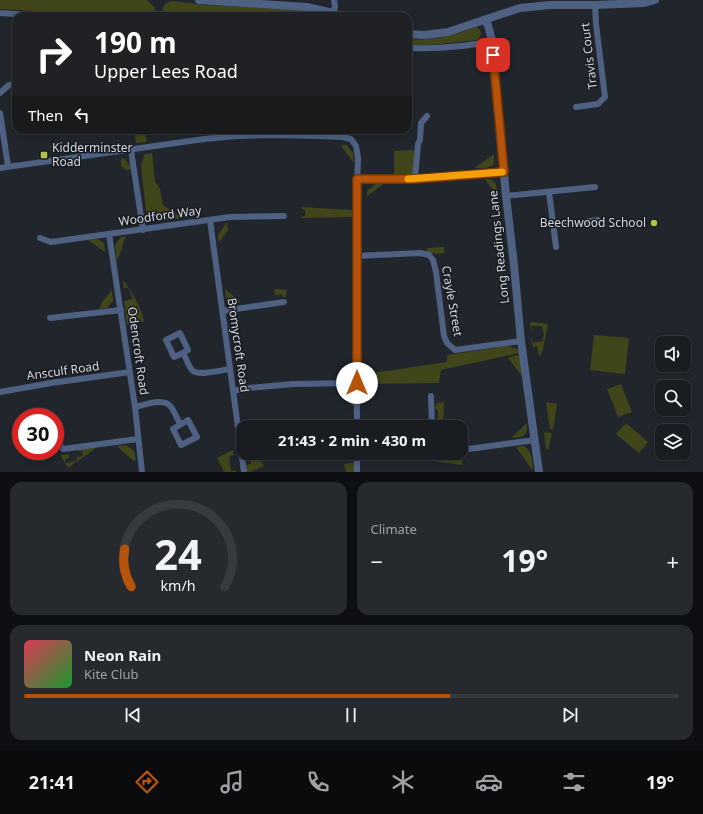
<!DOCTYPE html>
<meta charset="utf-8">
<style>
body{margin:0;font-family:"Noto Sans",sans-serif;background:#26292e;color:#f1f3f6;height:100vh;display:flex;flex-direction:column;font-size:15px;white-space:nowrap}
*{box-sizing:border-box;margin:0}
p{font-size:13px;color:#9fa1a5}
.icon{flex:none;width:22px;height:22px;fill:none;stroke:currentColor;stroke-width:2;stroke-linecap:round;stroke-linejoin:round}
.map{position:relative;height:472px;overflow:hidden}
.sheet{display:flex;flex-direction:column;gap:10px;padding:10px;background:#0e0f12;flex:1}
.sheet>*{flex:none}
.top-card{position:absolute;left:12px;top:12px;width:400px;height:122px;border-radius:12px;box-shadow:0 2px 6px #0003,0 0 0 1px #373a3f;background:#202124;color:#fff;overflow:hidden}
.fabs{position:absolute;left:655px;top:336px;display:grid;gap:8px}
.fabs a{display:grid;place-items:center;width:36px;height:36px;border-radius:8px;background:#191c21;box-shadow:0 2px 6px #0003,0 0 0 1px #373a3f;font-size:20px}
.speed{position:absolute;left:12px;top:408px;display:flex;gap:8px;font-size:20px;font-weight:700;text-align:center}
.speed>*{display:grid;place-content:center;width:52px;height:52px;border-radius:50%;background:#191c21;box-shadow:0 2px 6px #0003,0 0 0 1px #373a3f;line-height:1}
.speed .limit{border:6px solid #d22;background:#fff;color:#111}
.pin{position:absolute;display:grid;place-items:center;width:34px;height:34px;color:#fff;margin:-17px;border-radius:8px;box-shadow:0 2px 6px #0006}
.me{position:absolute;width:44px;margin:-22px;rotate:0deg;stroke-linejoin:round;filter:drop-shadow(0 0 3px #0008)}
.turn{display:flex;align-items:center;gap:14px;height:84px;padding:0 16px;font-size:18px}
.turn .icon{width:52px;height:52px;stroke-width:2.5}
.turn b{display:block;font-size:28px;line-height:34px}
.then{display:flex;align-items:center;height:38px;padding:0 16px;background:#0003;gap:8px;font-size:15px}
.big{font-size:30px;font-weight:700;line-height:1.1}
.sheet .widget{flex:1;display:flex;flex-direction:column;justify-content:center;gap:6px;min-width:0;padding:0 14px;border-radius:12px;background:#26292e}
.sheet .dial{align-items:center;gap:0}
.dial svg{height:104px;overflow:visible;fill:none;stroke:#373a3f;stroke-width:7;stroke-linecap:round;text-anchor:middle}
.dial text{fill:#f1f3f6;stroke:none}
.song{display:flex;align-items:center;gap:12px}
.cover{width:48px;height:48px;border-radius:6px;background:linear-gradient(135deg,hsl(350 70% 55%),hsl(130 70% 35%))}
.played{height:4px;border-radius:2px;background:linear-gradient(90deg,#b45309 65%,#373a3f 65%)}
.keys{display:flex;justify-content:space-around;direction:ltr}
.heat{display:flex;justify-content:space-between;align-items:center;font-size:22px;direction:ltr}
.sheet .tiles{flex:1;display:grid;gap:10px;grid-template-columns:1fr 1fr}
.widget:last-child{grid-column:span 2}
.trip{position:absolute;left:236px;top:420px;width:232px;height:40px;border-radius:12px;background:#191c21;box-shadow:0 2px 6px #0003,0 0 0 1px #373a3f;font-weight:700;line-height:40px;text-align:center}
.tab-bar{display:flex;height:64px;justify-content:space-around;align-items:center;background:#0a0b0d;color:#9fa1a5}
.tab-bar .icon{width:28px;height:28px}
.tab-bar .active{color:#b45309}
.tab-bar b{font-size:18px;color:#f1f3f6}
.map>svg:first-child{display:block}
.green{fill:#41461a}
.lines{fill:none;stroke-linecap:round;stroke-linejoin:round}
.minor{stroke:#4e6183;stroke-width:6}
.tertiary{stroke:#4e6183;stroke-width:8}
.route-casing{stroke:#753606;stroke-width:10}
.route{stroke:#b45309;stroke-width:7}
.slow{stroke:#f59e0b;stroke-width:7}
.poi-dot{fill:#b5c24a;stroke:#181c22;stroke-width:1.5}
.labels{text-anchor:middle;stroke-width:3;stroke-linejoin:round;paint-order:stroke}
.street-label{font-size:12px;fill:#d4d7dc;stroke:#181c22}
.poi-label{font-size:12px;fill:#d4d7dc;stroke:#181c22;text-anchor:start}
</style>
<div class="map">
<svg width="703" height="472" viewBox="0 0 703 472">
<rect width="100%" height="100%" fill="#21252c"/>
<g class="green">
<polygon points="0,0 147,0 155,8 155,15 85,16 52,12 0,9"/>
<path d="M172,1l33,4 99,5 11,3 9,3h-161c-1,-10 0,-12 9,-15z"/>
<path d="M477,27l3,3 1,5 -3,5 -48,5 -22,1v-7c24,2 47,-4 69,-12z"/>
<polygon points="134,130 145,130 147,142 136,143"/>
<polygon points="342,145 347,145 353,153 354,161 353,162 341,146"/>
<polygon points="413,150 416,154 414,174 394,174 394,151"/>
<polygon points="152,153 155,181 160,189 163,205 182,218 161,221 146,211 141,165 145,154"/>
<polygon points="494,154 494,160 493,165 486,168 474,168"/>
<polygon points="123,158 132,167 132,169 126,170 121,166 121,159"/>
<path d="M485,179c12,-1 12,8 13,18z"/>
<polygon points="377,183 385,183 367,196 367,191"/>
<polygon points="301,207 352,210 354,212 353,217 300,218 300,217 305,216 305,210 302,209"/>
<polygon points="227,222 228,230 220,241 218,241 218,235"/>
<polygon points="126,236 117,262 115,245 121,237"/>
<polygon points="98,239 104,243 105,252 88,240"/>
<polygon points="444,247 444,253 435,254 427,252 427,248"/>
<path d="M124,281c8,12 17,25 20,39l-1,2 -16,3 -3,-24 9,-2 -5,-11h-4l-1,-6z"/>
<polygon points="225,289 241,302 233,303 226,299"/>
<polygon points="274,289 287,290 285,297 283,297 282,294 275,295"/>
<polygon points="112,290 113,301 107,308 99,309 102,302"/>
<polygon points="531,322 548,324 543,349 540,356 539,356 537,346 533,347 531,338 532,338 533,343 543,341 543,337 544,335 542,326 531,326 532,331 531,331 530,324"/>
<polygon points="594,335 629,338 625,374 590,370"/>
<polygon points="508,346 517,349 519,353 441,370 439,383 366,384 366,374 447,362 447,355"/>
<polygon points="517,355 520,356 522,374 521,375 508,358"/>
<polygon points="621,384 632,412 618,417 607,389"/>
<polygon points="344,387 354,396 354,406 352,406 347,400 340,388"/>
<polygon points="444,402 443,427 438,427 438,410 436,410 435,407 437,403"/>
<polygon points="546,402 557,404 553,429 550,429"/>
<path d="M527,423c1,14 -4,14 -16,15z"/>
<polygon points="626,423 648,442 639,453 616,434"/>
<polygon points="544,432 552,433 548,450 546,449"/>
<polygon points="126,445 134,451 136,460 134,461 122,451 118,447 118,446"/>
<path d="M523,446c10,4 9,16 10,25l-17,-24z"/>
<polygon points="95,447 96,448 68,468 62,458 61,455 68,454 70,458 65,459 66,463 76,461 77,457 83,456 82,451 78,451 78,450"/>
<polygon points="233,450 234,455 229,456 231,471 236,470 236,472 224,472 217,458"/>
<polygon points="250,453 255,453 264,466 250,472 247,472 246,465 251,464"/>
<polygon points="344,453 357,453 357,458 343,461"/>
<polygon points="461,455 463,456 462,465 433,461 433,457"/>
<polygon points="356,462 356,472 346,472 344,464"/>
</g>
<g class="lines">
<g class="minor">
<polyline points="0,13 45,16"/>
<polyline points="333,13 335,6 334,0"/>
<path d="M408,48c28,1 57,-1 84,-7"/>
<polyline points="0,93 9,85 16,84"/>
<polyline points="576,107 598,104 605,97 596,24 595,5"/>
<polyline points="0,113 8,166"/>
<polyline points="131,150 143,230"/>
<polyline points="0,168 204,139 237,136 274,135 319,136 342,137 351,139 356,146 358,158 356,219 357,427"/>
<polyline points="357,179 415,179 504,172"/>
<polyline points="415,179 418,144 420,140 421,123 427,116"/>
<polyline points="549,192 556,247"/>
<polyline points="506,196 595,187"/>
<polyline points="210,220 244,472"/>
<polyline points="553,226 598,220"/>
<polyline points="109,234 135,407 142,472"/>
<polyline points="40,238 51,242 230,217 284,216"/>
<polyline points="356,256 420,253 429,255 433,260 436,272 444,336 447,343 455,350 521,341"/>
<polyline points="222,311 284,302"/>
<polyline points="50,318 121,310"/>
<path d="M183,353l5,-3 -8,-17 -14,7 8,17 9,-4c3,5 6,14 9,17 6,7 29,0 38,-1"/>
<polyline points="233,391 248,388 293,384 357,383"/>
<polyline points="0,392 51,383 130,372"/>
<polyline points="431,396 432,427"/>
<path d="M135,407c10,-2 29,-10 36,0 4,5 6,12 9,17"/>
<polygon points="188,420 197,437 181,445 173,429"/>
<polyline points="55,438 63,449 138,439"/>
<polyline points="461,450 535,440"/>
<polyline points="357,472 357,453"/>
</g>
<g class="tertiary">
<polyline points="199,0 307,7 333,13 341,16"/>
<polyline points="484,20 488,25 492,41 506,196 514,265 521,341 539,472"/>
<polyline points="408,34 424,35 448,32 520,8 550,5 595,5 644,3 655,0"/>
</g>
</g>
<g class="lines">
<g class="route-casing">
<polyline id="route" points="357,383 357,179 415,179 504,172 493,55"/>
</g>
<use href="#route" class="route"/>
<polyline class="slow" points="408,179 502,172"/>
</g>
<g class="poi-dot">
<rect x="40" y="151" width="8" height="8" rx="2"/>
<circle cx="654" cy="223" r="4"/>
</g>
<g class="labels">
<g class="street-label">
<text transform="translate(589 56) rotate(-97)" y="4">Travis Court</text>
<text transform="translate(160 216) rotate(-8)" y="4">Woodford Way</text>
<text transform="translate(499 247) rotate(-96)" y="4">Long Readings Lane</text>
<text transform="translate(452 301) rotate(80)" y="4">Crayle Street</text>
<text transform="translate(238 345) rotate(82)" y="4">Bromycroft Road</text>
<text transform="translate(138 351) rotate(82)" y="4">Odencroft Road</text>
<text transform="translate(63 371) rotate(-8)" y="4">Ansculf Road</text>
</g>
<g class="poi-label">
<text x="52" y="152">Kidderminster<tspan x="52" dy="14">Road</tspan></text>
<text x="646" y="227" text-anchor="end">Beechwood School</text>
</g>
</g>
</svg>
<div class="fabs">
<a><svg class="icon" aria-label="sound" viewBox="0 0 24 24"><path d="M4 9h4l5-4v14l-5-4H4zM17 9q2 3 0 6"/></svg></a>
<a><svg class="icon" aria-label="search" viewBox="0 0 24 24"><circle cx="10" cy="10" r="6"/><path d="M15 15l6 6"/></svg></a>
<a><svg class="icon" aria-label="layers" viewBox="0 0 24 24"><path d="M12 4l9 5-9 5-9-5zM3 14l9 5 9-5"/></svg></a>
</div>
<div class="speed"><div class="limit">30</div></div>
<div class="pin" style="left:493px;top:55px;background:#d93025"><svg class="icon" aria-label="arrive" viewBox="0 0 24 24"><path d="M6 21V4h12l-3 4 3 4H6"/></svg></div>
<svg class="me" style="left:357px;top:383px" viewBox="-20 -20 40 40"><circle r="19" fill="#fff"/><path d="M0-13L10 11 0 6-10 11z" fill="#b45309"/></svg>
<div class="trip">21:43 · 2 min · 430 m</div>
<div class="top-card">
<div class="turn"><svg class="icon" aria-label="right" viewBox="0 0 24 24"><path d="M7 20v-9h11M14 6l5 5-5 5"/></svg><div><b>190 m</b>Upper Lees Road</div></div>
<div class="then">Then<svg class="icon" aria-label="left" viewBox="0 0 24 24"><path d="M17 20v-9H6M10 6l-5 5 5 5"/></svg></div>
</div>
</div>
<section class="sheet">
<div class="tiles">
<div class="widget dial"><svg viewBox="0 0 100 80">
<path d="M14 69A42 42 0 1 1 86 69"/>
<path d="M14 69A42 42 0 0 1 9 40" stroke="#b45309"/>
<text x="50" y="56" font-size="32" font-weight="700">24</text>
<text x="50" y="72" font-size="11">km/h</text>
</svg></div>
<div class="widget"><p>Climate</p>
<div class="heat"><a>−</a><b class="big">19°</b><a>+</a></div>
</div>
<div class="widget">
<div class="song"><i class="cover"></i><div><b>Neon Rain</b><p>Kite Club</p></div></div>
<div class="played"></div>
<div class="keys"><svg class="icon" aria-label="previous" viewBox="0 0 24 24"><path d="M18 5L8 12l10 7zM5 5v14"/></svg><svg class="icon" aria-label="pause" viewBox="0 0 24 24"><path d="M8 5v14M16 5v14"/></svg><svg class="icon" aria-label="next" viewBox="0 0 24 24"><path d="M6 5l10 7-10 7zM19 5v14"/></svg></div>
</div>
</div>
</section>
<nav class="tab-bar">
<b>21:41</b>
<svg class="icon active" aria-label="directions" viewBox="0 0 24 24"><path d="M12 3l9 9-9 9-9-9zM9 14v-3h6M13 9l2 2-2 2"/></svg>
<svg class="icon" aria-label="music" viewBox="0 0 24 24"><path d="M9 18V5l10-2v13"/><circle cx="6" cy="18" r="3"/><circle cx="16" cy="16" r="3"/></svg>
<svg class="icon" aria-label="phone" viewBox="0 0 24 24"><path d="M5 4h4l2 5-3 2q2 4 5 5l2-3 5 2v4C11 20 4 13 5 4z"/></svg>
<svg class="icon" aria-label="climate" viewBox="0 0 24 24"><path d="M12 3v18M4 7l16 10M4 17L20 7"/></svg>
<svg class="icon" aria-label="car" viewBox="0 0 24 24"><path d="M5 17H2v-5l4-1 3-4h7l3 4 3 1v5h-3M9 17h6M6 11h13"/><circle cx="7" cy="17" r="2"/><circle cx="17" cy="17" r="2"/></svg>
<svg class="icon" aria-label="filters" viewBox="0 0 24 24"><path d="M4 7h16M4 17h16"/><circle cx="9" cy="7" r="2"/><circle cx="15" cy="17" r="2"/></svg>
<b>19°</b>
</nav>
